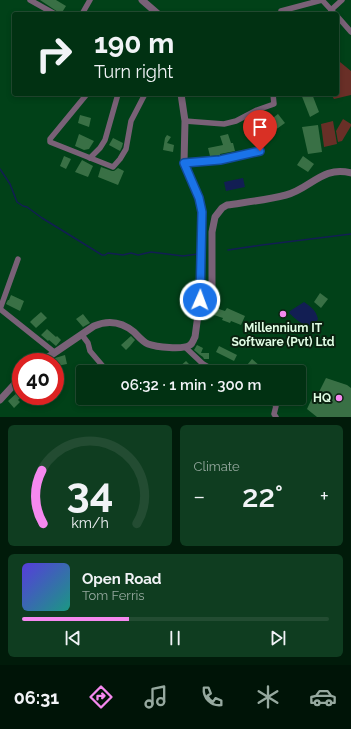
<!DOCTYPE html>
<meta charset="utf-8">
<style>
body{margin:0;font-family:Raleway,sans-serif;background:#0f3d20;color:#f1f3f6;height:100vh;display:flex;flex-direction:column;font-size:15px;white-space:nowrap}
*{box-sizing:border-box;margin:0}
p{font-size:13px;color:#96a99f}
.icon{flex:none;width:22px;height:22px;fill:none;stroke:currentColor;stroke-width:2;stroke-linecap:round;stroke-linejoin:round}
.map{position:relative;height:417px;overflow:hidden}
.drawer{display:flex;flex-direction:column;gap:8px;padding:8px;background:#011b0a;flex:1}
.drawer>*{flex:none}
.guide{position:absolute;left:12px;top:12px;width:327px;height:84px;border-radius:4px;box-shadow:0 2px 6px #0003,0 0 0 1px #234c32;background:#013112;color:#f1f3f6;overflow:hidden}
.speed{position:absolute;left:12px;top:353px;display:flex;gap:8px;font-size:20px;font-weight:700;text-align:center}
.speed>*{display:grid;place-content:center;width:52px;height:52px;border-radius:50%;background:#013112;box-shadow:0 2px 6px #0003,0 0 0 1px #234c32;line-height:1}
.speed .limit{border:6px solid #d22;background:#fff;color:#111}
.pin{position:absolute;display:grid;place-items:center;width:34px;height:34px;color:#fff;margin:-41px -17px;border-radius:50% 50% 50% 0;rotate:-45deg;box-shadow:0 0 4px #0007}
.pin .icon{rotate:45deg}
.me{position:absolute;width:44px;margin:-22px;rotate:2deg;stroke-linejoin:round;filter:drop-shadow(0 0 3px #0008)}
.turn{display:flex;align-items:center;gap:14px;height:84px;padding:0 16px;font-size:18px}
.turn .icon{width:52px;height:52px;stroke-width:2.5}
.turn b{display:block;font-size:28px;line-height:34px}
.big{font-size:30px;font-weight:600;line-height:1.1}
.drawer .widget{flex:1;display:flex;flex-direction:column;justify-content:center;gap:6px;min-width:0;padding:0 14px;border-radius:6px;background:#0f3d20}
.drawer .dial{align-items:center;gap:0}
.dial svg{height:104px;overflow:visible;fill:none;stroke:#234c32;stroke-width:7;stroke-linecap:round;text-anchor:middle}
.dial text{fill:#f1f3f6;stroke:none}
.song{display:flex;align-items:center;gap:12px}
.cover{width:48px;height:48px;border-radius:6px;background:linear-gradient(135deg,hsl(250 70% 55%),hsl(170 70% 35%))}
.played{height:4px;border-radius:2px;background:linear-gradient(90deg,#f589ef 35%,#234c32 35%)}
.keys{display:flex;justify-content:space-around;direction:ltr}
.heat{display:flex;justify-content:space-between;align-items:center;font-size:22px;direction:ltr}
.drawer .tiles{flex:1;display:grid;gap:8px;grid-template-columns:1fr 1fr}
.widget:last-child{grid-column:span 2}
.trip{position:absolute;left:76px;top:365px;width:230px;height:40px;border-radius:4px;background:#013112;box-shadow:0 2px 6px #0003,0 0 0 1px #234c32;font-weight:600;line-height:40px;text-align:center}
.tabs{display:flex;height:64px;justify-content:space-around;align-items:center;background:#001407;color:#96a99f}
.tabs .icon{width:28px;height:28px}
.tabs .active{color:#f589ef}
.tabs b{font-size:18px;color:#f1f3f6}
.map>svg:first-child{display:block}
.green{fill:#692f27}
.water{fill:#121e53}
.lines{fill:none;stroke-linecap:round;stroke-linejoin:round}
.stream{stroke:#121e53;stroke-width:1.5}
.building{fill:#397045}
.minor{stroke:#796177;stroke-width:5.5}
.tertiary{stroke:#796177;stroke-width:7}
.route-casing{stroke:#114b97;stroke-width:10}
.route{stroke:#1a73e8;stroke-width:7}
.poi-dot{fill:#f589ef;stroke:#0a2210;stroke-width:1.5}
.labels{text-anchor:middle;stroke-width:4;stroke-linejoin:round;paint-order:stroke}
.poi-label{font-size:12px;font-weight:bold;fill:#e0fde4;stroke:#0a2210}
</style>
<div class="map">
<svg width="351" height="417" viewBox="0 0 351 417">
<rect width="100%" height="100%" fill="#014118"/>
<g class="green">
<polygon points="340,62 351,71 351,95 334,99 331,94 337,94 337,65"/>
<polygon points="343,119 351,124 351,126 342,141 338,142 336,131"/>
<polygon points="333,121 337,144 324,147 321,124"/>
</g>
<g class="water">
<polygon points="243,178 245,187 226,191 224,182"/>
<path d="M304,302c7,5 12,8 14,17l-4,6c-10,3 -18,-6 -25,-12l1,-2z"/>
</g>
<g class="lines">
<g class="stream">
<polyline points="0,169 10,184 17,202 23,206 27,207 42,218 102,255 105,255 108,253 123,255 131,253 138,255 151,252 183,256 198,254"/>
<polyline points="228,250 262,245 351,234"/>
</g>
</g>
<g class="building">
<polygon points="40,0 56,0 66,6 61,14"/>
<polygon points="301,94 312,94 319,112 310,117"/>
<polygon points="278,114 285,123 271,133 265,124"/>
<polygon points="80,115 91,118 89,127 78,123"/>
<polygon points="318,125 322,152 308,154 302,127"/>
<polygon points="79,134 94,141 89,149 84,150 75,146"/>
<polygon points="228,134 231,143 233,143 235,151 220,154 220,155 210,156 208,148 223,145 220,136"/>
<polygon points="167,135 171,137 167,143 174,145 173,152 163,150 165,138"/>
<polygon points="113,138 123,143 122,147 120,151 109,145"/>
<polygon points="64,156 71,159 66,169 60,166"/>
<polygon points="303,156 314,164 308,172 297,165"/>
<polygon points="82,160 93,166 88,177 75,172"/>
<polygon points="101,167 112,171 114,171 118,168 124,171 118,185 98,177"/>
<polygon points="320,293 328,299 321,308 314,302"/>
<polygon points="11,295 24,301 20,311 6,304 8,300 9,300"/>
<polygon points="216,308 225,311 227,308 245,316 241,325 231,321 230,323 222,320 223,318 214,315"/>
<polygon points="41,312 47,318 36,328 30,322 33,319"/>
<polygon points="83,314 90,323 83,327 76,319"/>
<polygon points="47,329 56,337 57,336 61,340 56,346 49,340 48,341 41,335"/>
<polygon points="131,336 135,340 130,346 126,350 121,345"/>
<polygon points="197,345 203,348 201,353 209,353 209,359 204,359 203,357 200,355 194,350"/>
<polygon points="219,346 237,355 234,361 216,352"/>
<polygon points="65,355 67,364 57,366 55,358"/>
<polygon points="252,359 260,366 261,365 265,369 262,372 221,372 221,371 225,366 231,372 234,365 243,370"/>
<polygon points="186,361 193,368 194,366 202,372 181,372 178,368"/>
<polygon points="326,378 347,385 351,388 351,417 317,417 307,409 314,394 317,396"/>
<polygon points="18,392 22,396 18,400 20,402 14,408 8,401"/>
</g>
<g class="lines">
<g class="minor">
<polyline points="30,0 55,14"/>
<polyline points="322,0 335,14"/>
<polyline points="331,10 342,0"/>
<polyline points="281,11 322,0"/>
<polyline points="82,14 90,0"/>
<polyline points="337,16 351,32"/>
<polyline points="87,94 50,139 50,142 113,167 120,159 126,149 131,121 145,94"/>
<polyline points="185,121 224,124 236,121 257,110 274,104 273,94"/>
<polyline points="90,158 100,148 105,140 118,94"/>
<polyline points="184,163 219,160 260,151"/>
<polyline points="0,309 54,352"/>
<polyline points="0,309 18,259"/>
<polyline points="82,335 88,343 90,351 107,371"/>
<polyline points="185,347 203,364 217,372"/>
<polyline points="270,398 276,406 274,414 276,417"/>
</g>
<g class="tertiary">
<polyline points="142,0 158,14"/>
<path d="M200,300l7,1 5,-7v-62l3,-15 7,-9 5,-3c20,-3 40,-5 59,-10 24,-6 37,-30 65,-22"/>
<path d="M41,362l53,-36c14,-6 28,-4 40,6 4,4 9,10 14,12 8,3 35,6 42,1 3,-2 3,-5 5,-8l5,-37 2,-87 -3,-14 -15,-36 1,-42 -4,-27"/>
<polyline points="0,400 21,377"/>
</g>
</g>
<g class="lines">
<g class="route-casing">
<polyline id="route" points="200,300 202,212 199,198 184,163 220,160 260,151"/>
</g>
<use href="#route" class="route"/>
</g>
<g class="poi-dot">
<circle cx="283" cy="314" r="4"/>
<circle cx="339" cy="398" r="4"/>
</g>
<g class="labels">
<g class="poi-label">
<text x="283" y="332">Millennium IT<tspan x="283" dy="14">Software (Pvt) Ltd</tspan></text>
<text x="331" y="402" text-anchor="end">HQ</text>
</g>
</g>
</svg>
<div class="speed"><div class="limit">40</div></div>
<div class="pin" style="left:260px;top:151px;background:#d93025"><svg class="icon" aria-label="arrive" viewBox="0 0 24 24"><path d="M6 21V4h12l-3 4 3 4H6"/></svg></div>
<svg class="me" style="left:200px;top:300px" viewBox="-20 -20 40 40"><circle r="17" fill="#1a73e8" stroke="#fff" stroke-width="3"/><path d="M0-11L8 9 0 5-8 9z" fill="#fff"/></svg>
<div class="trip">06:32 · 1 min · 300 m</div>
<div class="guide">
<div class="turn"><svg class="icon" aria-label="right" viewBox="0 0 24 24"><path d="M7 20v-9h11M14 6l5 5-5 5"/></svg><div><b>190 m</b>Turn right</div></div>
</div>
</div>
<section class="drawer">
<div class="tiles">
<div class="widget dial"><svg viewBox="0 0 100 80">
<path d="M14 69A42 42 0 1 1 86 69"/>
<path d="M14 69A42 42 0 0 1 13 28" stroke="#f589ef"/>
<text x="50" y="56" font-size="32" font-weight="700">34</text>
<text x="50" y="72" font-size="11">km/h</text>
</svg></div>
<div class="widget"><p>Climate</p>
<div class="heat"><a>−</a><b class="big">22°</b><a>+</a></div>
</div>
<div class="widget">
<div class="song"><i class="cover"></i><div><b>Open Road</b><p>Tom Ferris</p></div></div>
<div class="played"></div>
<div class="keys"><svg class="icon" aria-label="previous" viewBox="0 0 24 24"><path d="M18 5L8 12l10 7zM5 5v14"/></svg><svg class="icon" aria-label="pause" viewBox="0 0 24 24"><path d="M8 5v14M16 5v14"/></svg><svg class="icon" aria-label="next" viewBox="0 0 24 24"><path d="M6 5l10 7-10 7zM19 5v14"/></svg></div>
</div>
</div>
</section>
<nav class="tabs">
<b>06:31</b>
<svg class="icon active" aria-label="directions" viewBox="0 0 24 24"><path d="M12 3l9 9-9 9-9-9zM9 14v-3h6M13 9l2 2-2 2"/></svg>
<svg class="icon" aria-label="music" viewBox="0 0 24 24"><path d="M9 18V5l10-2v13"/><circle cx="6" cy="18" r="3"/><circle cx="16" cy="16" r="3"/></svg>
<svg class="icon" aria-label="phone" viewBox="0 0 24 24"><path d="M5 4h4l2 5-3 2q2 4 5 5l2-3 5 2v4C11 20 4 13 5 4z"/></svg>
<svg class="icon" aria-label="climate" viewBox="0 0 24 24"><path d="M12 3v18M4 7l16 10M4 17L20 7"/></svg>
<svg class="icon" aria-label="car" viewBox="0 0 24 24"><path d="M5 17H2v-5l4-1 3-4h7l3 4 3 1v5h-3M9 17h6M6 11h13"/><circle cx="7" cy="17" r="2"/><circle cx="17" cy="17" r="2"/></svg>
</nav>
